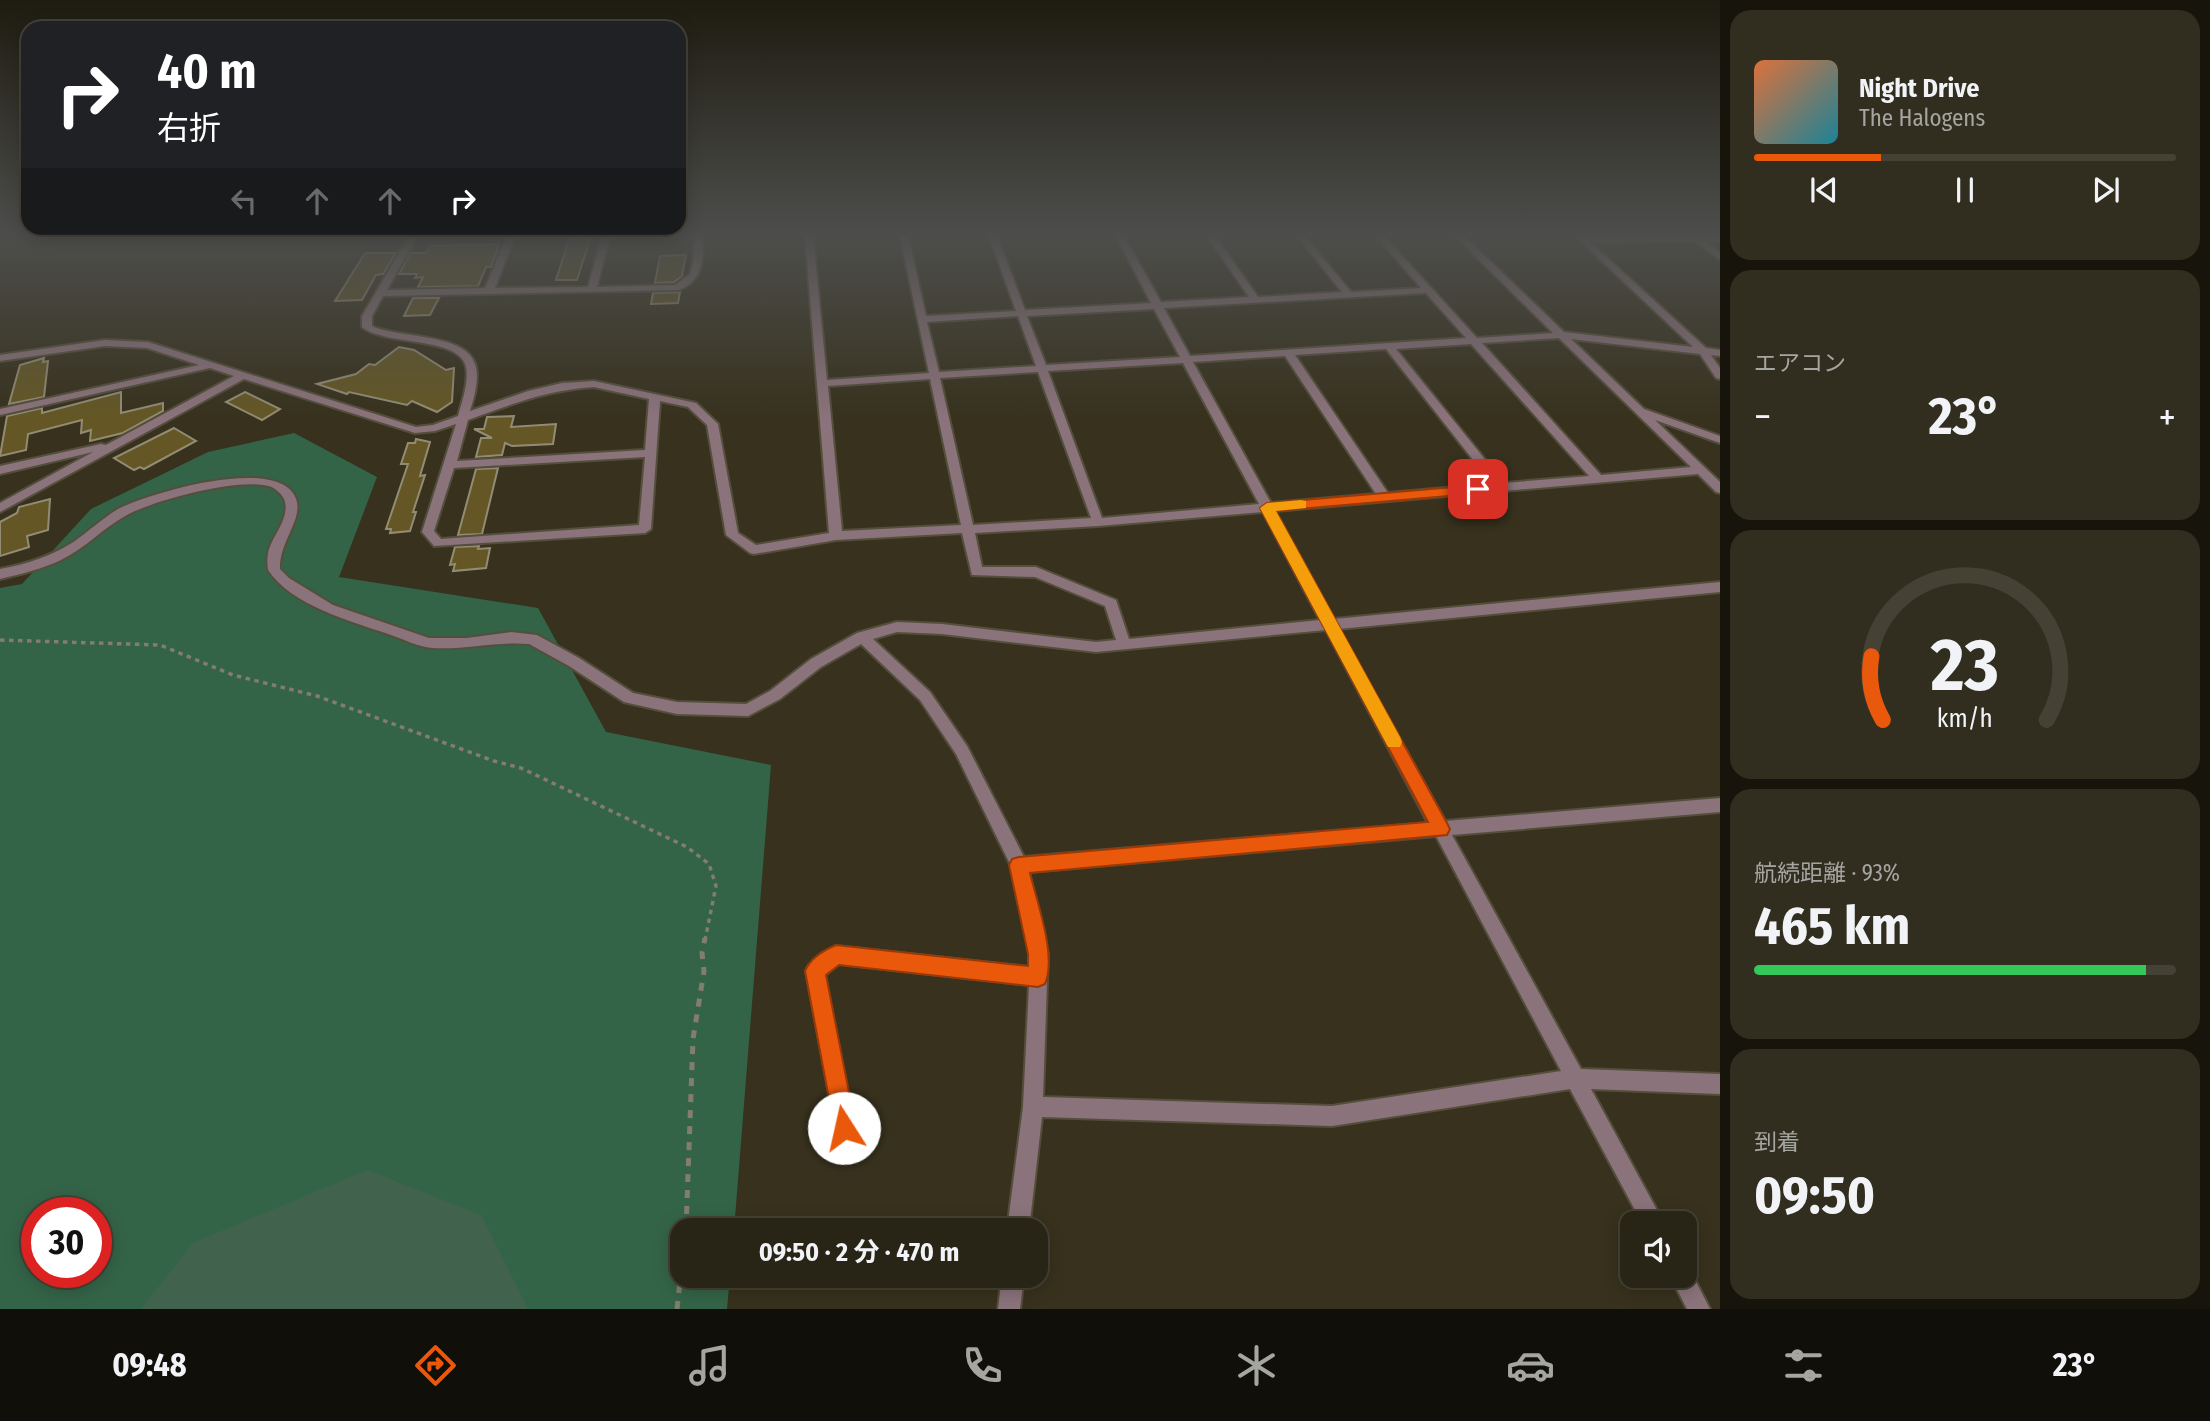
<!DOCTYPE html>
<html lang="ja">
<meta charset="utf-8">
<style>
body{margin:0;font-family:"Fira Sans Condensed","Noto Sans JP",sans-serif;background:#312d1f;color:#f1f3f6;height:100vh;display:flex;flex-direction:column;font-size:26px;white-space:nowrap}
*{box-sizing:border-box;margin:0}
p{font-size:23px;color:#a5a5a1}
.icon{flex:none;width:38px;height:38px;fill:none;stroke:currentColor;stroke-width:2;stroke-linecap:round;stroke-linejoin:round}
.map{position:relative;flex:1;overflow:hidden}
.panel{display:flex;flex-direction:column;gap:10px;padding:10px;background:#17140c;width:490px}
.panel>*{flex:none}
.banner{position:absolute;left:21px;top:21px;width:665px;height:214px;border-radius:21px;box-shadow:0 4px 18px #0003,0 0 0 2px #454235;background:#202124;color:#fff;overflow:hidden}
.buttons{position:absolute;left:1620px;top:1211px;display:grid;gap:14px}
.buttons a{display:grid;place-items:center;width:77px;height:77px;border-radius:14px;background:#292516;box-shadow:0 4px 18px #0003,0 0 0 2px #454235;font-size:35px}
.speed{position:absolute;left:21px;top:1197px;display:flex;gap:14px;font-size:35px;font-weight:700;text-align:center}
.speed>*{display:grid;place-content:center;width:91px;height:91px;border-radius:50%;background:#292516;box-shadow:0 4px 18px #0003,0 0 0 2px #454235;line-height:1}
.speed .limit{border:10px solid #d22;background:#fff;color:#111}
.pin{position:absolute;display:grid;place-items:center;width:60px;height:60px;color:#fff;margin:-30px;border-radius:14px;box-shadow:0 4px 10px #0006}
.me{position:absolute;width:77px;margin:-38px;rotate:350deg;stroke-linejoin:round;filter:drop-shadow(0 0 5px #0008)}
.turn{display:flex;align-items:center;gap:24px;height:147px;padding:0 21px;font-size:32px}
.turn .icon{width:91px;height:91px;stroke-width:2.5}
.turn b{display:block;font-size:49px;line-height:60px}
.lanes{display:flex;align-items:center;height:66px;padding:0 21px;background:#0003;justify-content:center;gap:35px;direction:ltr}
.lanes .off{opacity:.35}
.big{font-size:52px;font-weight:700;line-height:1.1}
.panel .tile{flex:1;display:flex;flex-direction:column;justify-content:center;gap:10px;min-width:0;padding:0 24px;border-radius:21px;background:#312d1f}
.panel .dial{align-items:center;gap:0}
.dial svg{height:182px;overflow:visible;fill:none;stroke:#454235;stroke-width:7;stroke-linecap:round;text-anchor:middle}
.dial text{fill:#f1f3f6;stroke:none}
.song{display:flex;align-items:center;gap:21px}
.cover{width:84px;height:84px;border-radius:10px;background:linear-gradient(135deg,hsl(20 70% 55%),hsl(190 70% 35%))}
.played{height:7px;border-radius:4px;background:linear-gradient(90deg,#ea580c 30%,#454235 30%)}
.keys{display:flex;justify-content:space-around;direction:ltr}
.heat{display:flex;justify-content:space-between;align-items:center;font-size:38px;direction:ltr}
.charge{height:10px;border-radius:5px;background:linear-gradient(90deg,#34c759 93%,#454235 0)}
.trip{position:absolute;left:670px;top:1218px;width:378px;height:70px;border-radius:21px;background:#292516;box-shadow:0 4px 18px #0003,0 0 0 2px #454235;font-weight:700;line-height:70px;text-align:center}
.tab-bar{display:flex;height:112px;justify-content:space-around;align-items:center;background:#100f09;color:#a5a5a1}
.tab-bar .icon{width:49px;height:49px}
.tab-bar .selected{color:#ea580c}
.tab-bar b{font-size:32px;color:#f1f3f6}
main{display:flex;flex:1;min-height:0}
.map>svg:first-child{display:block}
.green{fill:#41634e;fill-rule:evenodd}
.forest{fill:#346448;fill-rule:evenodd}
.building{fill:#645725;stroke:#938c75;stroke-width:2}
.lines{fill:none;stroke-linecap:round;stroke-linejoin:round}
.street-casing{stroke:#544e3c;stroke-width:4}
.path-far1{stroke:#827d6c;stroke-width:3.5;stroke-dasharray:4.5 4.5;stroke-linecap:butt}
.path{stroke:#827d6c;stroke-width:5;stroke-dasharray:8 8;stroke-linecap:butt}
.street{fill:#8b737b;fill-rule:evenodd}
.route{fill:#ea580c;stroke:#983908;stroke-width:2}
.slow{fill:#f59e0b}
</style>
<main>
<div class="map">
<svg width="1720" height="1309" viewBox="0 0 1720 1309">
<rect width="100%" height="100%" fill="#37311d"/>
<path class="green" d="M0,736l484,277 86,296h-570zM37,1213h59v59h-59z"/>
<path class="forest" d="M294,433l83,44 -38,100 199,31 68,124 165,33 -37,465h-52v46h48l-3,33h-199l-47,-94 -114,-45 -174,73 -52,66h-141v-721l22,-4 69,-75 117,-57zM37,1213h59v59h-59z"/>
<g class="building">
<polygon points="570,236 591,236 577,280 556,280"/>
<polygon points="499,244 491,267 486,267 478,286 418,287 423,277 415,278 417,274 399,274 410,253 426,253 430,246"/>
<polygon points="365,253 396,253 383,274 376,275 362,300 335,301"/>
<polygon points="686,255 682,276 674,282 655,283 660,256"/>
<polygon points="680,292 678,303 651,304 653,293"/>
<polygon points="413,298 439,298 430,315 404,316"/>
<polygon points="399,347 414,350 446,370 454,368 452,402 437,412 412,401 407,405 349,392 347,394 317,384 356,374 369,364 375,365"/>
<polygon points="44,358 43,362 48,361 44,397 9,404 20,365"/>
<polygon points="121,392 121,413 163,403 163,411 123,433 90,441 91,430 81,433 82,420 28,434 26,450 0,456 7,416 42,408 42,413"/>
<polygon points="245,392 280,409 262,420 226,402"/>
<polygon points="514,416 511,427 556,424 553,444 512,446 505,443 502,455 476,457 481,438 492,438 474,429 484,429 487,417"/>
<polygon points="174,428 196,441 144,469 140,467 134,470 114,458"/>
<polygon points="416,439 430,442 420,476 425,475 413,512 416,512 410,531 390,533 391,529 386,529 408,464 401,464 408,443 415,443"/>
<polygon points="498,468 482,534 458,535 476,469"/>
<polygon points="50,499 48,530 27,536 29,547 0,556 0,522 17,513 19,507"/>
<polygon points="479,546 478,549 490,548 486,568 453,571 455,564 450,565 455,547"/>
</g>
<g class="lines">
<g class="street-casing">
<g id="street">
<path d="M409,236h8l-30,54 98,-2 22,-52h8l-20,52 93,-1 14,-51h8l-13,51 78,-2 15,-11 3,-13 2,-25h8c0,23 1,44 -24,54l-296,6 -11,20v10c26,13 97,6 104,41 3,14 -2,31 -6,44l58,-20 34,-8 32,-2 102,22 22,21 20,109 18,12 73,-12 -24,-297h8l14,144 102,-7 -29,-137h8l18,80 90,-5 -27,-75h8l28,74 126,-7 -35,-67h8l37,66 88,-5 -42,-61h8l43,61 84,-5 -45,-56h8l46,56 70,-4 -45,-52h8l93,102 76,-5 -98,-97h9l100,96 129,15 -118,-111h145v5h-15l15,12v7l-25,-19 -105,1 116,106 14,2v6l-9,-1 9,13v11l-4,-1 -16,-24 -129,-15 73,70 76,27v7l-65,-23 65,62v11l-4,-1 -18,-18 -423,37 59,108 386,-37v10l-381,37 106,192 275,-23v14l-268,23 129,234 139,5v20l-129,-5 73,134h-22l-72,-134 -238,37 -290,-9 -13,113h-22l16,-123 6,-122 -190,-21 -14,11 29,153 -3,7 -7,3 -7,-3 -31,-164 3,-6 27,-19 193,21 1,-13 -19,-88 -55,-112 -36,-54 -59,-56 -40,23 -41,32 -32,17 -71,-2 -53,-12 -55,-36 -40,-22c-32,-3 -64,6 -97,4 -14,-1 -29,-9 -41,-13 -40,-14 -99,-29 -123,-65 -1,-7 -1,-14 1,-21 5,-15 22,-33 15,-50 -3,-6 -10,-12 -16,-13 -30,-8 -113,14 -141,29 -23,12 -41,33 -66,45 -19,9 -40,14 -61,19v-10c27,-5 52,-13 75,-28 14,-10 28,-23 43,-32 31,-16 167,-57 179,-7 4,20 -18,41 -17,67l9,9 44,27 96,33h38l44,-6 26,3 42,23 54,35 44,9 69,2 24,-13 41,-32 46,-26 40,-11 45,2 154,18 20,-2 -11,-34 -70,-29 -63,-2 -10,-42 -126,7 -82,14 -4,-1 -24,-18 -19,-110 -19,-18 -28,-6 -9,128 -6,4 -211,13 -12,-14 34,-108 -21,7 -20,2 -171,-54 -244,133v-9l93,-51 -93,22v-8l101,-22 5,1 128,-69 -24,-8 -210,47v-6l199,-44 -52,-17 -42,-2 -105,15v-6l105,-15 43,2 268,85 17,-2 25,-9c4,-15 11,-34 8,-49 -6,-31 -81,-21 -104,-40v-11zM1426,293l40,45 -276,18 -26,-48zM1154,309l26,48 -134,8 -19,-49zM1018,316l18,50 -97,6 -12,-50zM1559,338l132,129 -90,8 -119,-132zM1471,344l118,132 -85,7 -108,-134zM1386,349l106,135 -104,9 -93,-138zM1285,356l91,138 -105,9 -78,-141zM1183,363l76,141 -157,14 -54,-147zM1038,372l53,146 -118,7 -33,-147zM930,379l31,146 -119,6 -14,-145zM594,387l55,12 -4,51 -188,11 11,-41c44,-16 79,-30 126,-33zM645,457l-6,68 -198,14 -7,-8 20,-63zM1263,512l57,108 -191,19 -13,-39 -80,-33h-54l-7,-34 123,-7zM1326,630l102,193 -404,34 -57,-111 -37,-54 -57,-53 24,-7 45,2 154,18zM1436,836l125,235 -229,35 -289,-9 5,-143 -19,-82z"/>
<polygon points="1685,1267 1689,1268 1710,1309 1687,1309 1670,1276 1685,1276"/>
<polygon points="1002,1276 1024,1276 1020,1309 998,1309"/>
</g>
</g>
<polyline class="path-far1" points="0,640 160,645 233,675 317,696 494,761 521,768 687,847 709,864 716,886 705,940"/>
<g class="path">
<polyline points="686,1230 693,1039 704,971 702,953 705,938"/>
<polyline points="677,1309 682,1263"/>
</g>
<use href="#street" class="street"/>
</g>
<linearGradient id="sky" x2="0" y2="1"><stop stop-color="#1e1b10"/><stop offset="0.56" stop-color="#4d4e4c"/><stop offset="1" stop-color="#4d4e4c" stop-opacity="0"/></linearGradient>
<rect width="1720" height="419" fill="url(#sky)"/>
<path class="route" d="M1478,485l5,1v7l-207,18 171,312 3,6 -3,6 -417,38c7,29 27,83 15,111l-7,3 -199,-22 -13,10 30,153 -4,8 -8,3 -8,-3 -31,-165c5,-12 19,-21 31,-26l192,21v-12l-19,-89 3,-6 7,-2 409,-35 -168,-314 7,-5z"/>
<polygon class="slow" points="1301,500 1306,501 1306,508 1276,511 1400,737 1402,742 1400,747 1388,747 1260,508 1267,503"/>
</svg>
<div class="buttons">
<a><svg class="icon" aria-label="sound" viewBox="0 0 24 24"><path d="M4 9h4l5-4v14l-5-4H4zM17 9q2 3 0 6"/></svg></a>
</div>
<div class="speed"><div class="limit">30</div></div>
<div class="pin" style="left:1478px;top:489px;background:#d93025"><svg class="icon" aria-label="arrive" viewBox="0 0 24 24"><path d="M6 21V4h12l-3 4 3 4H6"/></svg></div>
<svg class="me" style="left:844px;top:1128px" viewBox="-20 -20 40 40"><circle r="19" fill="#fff"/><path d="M0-13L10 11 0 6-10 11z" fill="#ea580c"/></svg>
<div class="trip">09:50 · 2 分 · 470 m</div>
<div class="banner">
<div class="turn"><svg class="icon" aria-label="right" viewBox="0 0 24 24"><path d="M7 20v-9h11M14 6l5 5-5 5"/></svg><div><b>40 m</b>右折</div></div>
<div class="lanes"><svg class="icon off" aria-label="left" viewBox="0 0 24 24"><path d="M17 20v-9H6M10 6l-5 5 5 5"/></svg><svg class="icon off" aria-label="ahead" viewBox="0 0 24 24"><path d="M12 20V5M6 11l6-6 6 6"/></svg><svg class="icon off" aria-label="ahead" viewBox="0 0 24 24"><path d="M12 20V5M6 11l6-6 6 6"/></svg><svg class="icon" aria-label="right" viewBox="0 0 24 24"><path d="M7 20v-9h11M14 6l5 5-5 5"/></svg></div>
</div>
</div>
<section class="panel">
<div class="tile">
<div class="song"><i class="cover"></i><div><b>Night Drive</b><p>The Halogens</p></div></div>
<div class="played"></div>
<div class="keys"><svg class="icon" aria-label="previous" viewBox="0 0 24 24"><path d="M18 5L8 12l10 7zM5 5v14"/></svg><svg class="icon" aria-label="pause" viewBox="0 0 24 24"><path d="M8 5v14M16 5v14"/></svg><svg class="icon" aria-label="next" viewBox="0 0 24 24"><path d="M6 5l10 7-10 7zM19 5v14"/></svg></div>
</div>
<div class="tile"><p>エアコン</p>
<div class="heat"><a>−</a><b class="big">23°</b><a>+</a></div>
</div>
<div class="tile dial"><svg viewBox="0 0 100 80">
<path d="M14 69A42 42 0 1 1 86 69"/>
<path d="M14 69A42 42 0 0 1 9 41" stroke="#ea580c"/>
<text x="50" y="56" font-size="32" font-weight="700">23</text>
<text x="50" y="72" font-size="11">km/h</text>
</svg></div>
<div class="tile"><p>航続距離 · 93%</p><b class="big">465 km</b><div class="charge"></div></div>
<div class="tile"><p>到着</p><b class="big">09:50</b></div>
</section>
</main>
<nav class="tab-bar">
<b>09:48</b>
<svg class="icon selected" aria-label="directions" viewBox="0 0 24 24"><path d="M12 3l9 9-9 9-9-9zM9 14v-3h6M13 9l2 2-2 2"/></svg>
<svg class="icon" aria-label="music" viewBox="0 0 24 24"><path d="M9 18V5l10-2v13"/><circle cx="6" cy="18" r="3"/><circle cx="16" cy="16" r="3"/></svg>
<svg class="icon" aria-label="phone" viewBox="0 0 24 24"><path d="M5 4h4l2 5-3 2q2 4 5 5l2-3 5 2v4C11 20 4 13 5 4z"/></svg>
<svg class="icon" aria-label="climate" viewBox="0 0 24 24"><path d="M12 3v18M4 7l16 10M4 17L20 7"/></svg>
<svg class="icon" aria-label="car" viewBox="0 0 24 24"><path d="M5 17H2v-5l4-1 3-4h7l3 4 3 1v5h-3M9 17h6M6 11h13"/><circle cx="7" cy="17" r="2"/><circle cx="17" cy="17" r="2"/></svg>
<svg class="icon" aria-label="filters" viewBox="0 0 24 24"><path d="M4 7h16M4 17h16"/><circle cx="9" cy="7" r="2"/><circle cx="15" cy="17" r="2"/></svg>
<b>23°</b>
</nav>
